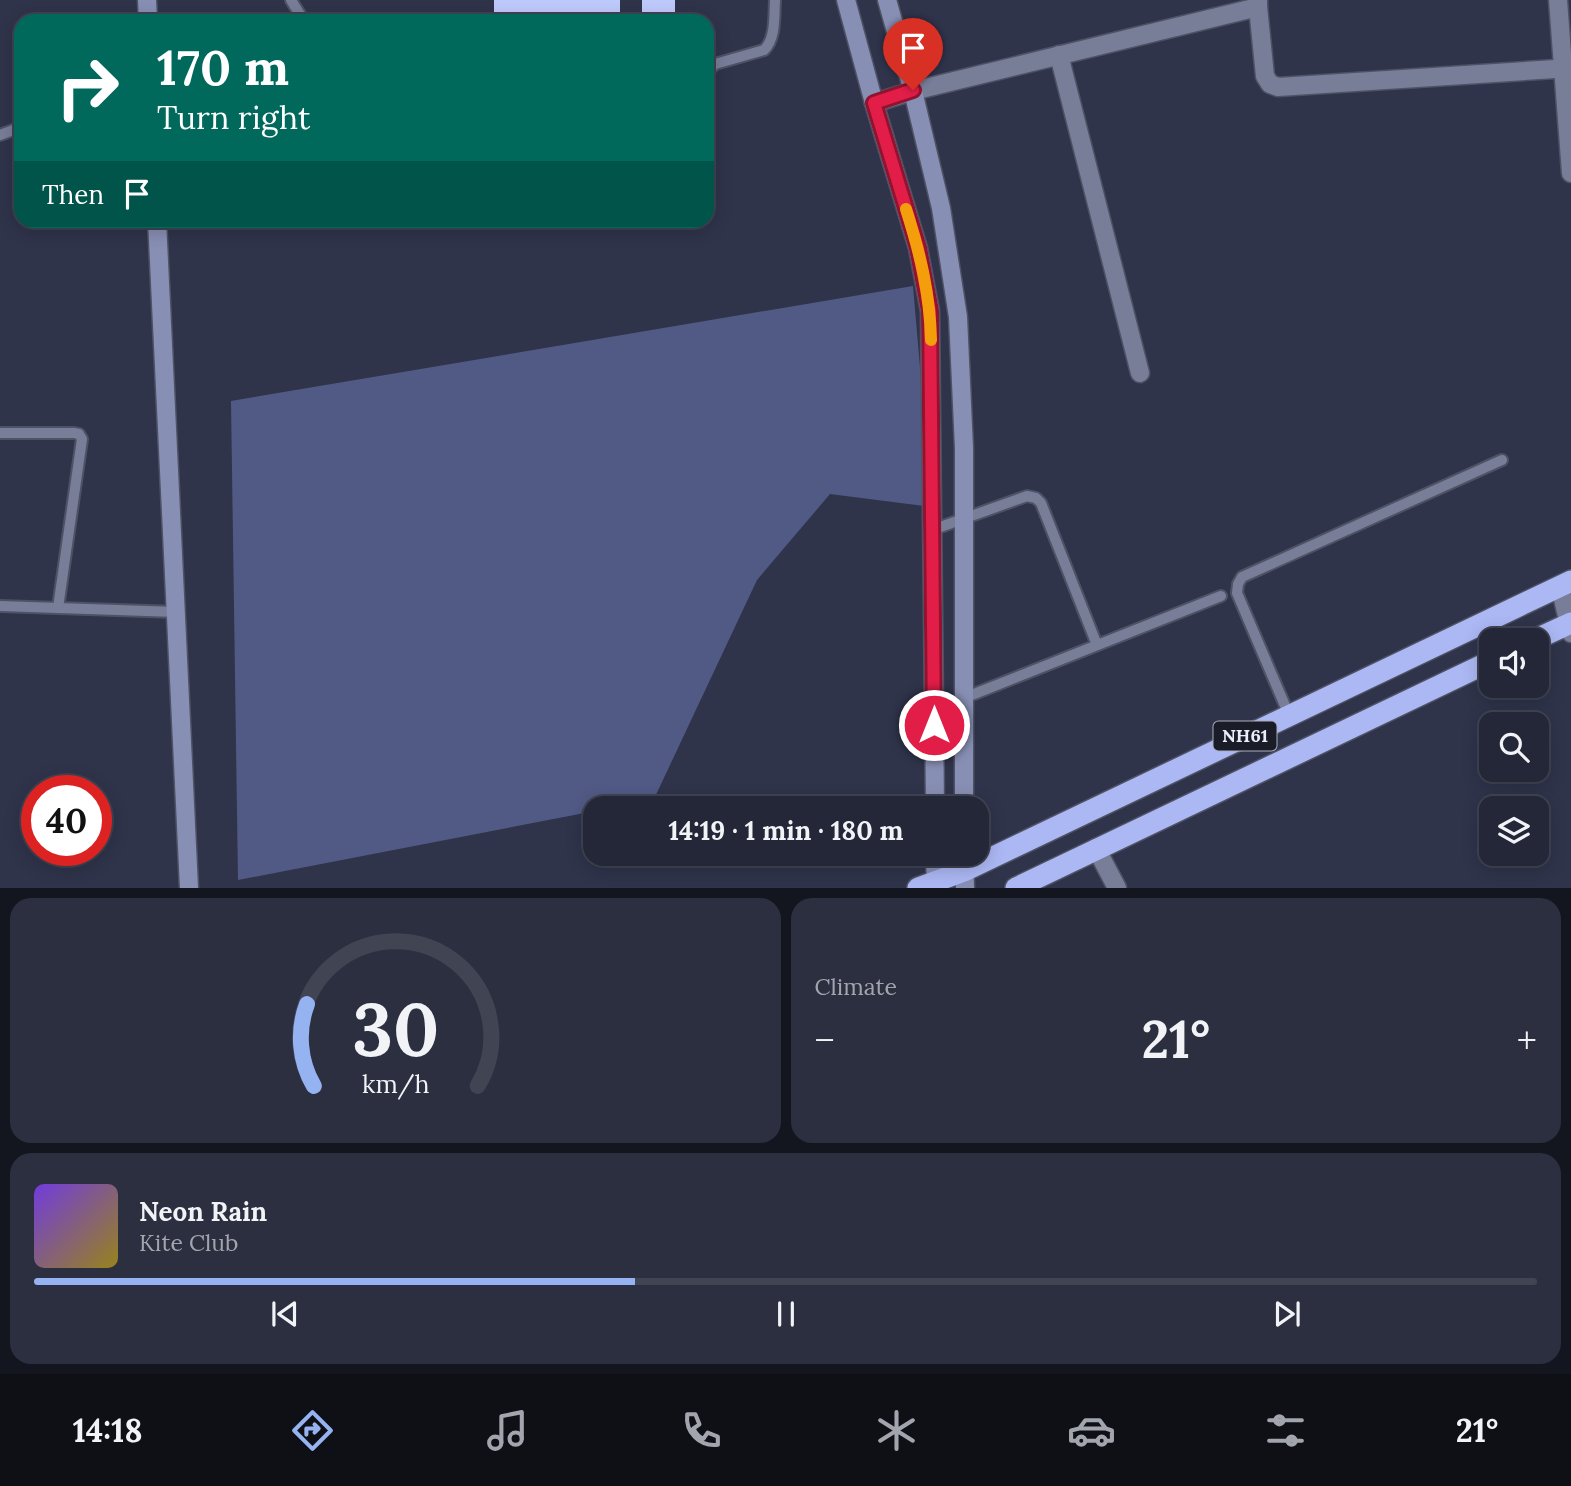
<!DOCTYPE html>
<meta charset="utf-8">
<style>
body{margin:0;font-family:Lora,serif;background:#2b2f40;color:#f1f3f6;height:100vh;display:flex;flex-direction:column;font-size:26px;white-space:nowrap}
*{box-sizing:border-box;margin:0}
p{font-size:23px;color:#a3a5ae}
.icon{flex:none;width:38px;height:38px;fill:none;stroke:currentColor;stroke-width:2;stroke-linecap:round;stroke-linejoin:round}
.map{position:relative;height:888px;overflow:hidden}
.panel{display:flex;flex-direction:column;gap:10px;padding:10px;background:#13151f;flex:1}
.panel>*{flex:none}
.hud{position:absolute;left:14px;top:14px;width:700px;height:214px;border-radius:21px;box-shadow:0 4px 18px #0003,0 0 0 2px #404453;background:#00695c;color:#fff;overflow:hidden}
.buttons{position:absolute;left:1479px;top:628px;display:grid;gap:14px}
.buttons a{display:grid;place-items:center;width:70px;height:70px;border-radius:14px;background:#232738;box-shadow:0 4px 18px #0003,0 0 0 2px #404453;font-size:35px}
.speed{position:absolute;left:21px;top:775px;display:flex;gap:14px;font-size:35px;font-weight:700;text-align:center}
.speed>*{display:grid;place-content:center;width:91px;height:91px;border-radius:50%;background:#232738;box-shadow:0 4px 18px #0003,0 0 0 2px #404453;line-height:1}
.speed .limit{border:10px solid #d22;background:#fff;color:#111}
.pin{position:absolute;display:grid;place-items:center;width:60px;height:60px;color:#fff;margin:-72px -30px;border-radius:50% 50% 50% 0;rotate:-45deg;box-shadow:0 0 7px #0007}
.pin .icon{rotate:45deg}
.me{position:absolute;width:77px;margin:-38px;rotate:0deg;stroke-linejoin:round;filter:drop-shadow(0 0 5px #0008)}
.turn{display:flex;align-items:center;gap:24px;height:147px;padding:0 28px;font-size:32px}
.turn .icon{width:91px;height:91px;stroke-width:2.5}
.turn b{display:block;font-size:49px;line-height:60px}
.then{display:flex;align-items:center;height:66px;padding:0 28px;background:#0003;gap:14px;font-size:26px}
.big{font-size:52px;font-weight:700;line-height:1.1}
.panel .tile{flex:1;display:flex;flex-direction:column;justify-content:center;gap:10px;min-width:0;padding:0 24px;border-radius:21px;background:#2b2f40}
.panel .dial{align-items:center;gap:0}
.dial svg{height:182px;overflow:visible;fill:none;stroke:#404453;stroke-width:7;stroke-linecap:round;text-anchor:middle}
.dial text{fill:#f1f3f6;stroke:none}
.song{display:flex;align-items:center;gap:21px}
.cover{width:84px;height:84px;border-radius:10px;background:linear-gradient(135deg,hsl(260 70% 55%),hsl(50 70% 35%))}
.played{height:7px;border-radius:4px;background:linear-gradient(90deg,#95b2f1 40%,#404453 40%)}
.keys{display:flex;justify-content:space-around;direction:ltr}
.heat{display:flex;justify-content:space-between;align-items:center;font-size:38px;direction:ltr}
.panel .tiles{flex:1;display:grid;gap:10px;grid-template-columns:1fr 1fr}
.tile:last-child{grid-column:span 2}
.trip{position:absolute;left:583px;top:796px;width:406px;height:70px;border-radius:21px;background:#232738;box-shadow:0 4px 18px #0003,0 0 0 2px #404453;font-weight:700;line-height:70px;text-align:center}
.tabs{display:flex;height:112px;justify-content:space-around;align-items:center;background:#0e1016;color:#a3a5ae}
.tabs .icon{width:49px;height:49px}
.tabs .selected{color:#95b2f1}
.tabs b{font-size:32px;color:#f1f3f6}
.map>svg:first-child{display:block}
.green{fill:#515a85}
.building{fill:#bfcafc}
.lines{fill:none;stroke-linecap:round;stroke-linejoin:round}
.lane-casing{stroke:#4e5265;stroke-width:14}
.street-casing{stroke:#4e5265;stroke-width:21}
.secondary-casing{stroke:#4e5265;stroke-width:21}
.highway-casing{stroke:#4e5265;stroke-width:24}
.lane{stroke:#787e98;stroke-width:10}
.street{stroke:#787e98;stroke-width:18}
.secondary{stroke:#888fb4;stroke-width:18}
.highway{stroke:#acb8f4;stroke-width:21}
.route-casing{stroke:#92132f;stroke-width:18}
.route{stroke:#e11d48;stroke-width:12}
.slow{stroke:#f59e0b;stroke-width:12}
.labels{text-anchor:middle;stroke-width:7;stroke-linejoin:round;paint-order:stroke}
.shield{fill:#1a1c27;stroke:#abaebc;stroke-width:2}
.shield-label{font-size:18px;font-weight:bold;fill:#e9edfc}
</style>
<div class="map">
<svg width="1571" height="888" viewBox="0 0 1571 888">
<rect width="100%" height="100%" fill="#2f344b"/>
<polygon class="green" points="913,286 932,507 830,494 757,580 654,799 607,808 595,808 595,811 238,880 231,401"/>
<g class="building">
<rect x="494" y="0" width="126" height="21"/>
<polygon points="642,0 675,0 675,20 642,21"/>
</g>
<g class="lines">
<g class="lane-casing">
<g id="lane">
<polyline points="291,0 304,21"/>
<path d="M707,72l8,-8 49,-14c12,-11 10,-34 11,-50"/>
<polyline points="0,135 21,127"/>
<polyline points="0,433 74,433 79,434 82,439 58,608"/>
<polyline points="932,530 1027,496 1036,498 1041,503 1097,645"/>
<polyline points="0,606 176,612"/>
<polyline points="964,698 1221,596"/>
<polyline points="1289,715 1237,593 1238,584 1242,577 1502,460"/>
</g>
</g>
<g class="street-casing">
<g id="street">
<polyline points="1558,0 1571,173"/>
<polyline points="1258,7 1265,76 1270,84 1278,87 1571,68"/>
<polyline points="1059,55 1140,373"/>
<polyline points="874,103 913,91 1258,7 1258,0"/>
<polyline points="1560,586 1571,633"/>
<polyline points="1096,848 1117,888"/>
</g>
</g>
<g class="secondary-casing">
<g id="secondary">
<polyline points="147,0 148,21"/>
<polyline points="846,0 874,103 918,248 930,311 935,808"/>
<polyline points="887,0 913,91 941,208 958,317 964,448 964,808"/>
<polyline points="157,220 189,888"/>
<polyline points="935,854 936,888"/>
<polyline points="964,854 965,888"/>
</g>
</g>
<g class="highway-casing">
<g id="highway">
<polyline points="1534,640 1571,623"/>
<polyline points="918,888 964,871 1571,581"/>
<polyline points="1016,888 1491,661"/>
</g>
</g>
<use href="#lane" class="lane"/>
<use href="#street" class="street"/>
<use href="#secondary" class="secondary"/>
<use href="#highway" class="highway"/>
</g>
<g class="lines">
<g class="route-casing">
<polyline id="route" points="913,90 874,103 918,248 930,311 934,725"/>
</g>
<use href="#route" class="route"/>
<path class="slow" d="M906,209c14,44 24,85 25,131"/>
</g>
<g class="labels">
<rect class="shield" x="1213.5" y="721.5" width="63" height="29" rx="5"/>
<g class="shield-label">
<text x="1245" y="742">NH61</text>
</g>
</g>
</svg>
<div class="buttons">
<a><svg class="icon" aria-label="sound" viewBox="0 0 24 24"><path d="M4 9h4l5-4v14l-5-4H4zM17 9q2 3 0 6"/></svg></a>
<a><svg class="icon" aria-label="search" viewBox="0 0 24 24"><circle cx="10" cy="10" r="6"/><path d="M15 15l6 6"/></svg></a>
<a><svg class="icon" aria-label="layers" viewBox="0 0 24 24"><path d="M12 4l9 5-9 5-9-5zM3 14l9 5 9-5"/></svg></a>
</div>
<div class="speed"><div class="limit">40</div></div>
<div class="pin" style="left:913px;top:90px;background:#d93025"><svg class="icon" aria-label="arrive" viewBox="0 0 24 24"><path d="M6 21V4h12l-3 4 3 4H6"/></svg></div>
<svg class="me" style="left:934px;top:725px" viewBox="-20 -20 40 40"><circle r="17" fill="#e11d48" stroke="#fff" stroke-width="3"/><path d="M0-11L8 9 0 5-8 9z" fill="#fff"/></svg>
<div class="trip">14:19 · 1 min · 180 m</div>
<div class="hud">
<div class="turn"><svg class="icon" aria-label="right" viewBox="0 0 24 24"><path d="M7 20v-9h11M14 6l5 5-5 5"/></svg><div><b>170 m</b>Turn right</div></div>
<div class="then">Then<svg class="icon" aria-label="arrive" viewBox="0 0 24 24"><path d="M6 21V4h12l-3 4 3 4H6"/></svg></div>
</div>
</div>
<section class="panel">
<div class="tiles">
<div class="tile dial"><svg viewBox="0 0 100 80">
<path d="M14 69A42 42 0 1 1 86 69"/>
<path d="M14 69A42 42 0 0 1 11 33" stroke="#95b2f1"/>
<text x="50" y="56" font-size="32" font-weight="700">30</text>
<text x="50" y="72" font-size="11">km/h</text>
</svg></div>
<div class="tile"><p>Climate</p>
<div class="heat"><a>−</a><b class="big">21°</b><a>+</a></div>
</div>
<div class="tile">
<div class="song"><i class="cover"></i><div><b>Neon Rain</b><p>Kite Club</p></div></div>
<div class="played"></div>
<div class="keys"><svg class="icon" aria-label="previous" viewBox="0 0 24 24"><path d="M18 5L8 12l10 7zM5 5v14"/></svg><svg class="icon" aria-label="pause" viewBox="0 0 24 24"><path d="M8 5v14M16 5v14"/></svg><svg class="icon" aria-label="next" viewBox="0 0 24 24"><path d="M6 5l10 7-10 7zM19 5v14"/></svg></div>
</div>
</div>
</section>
<nav class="tabs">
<b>14:18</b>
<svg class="icon selected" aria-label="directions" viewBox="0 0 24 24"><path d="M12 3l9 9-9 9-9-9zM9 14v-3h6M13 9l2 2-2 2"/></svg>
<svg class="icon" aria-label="music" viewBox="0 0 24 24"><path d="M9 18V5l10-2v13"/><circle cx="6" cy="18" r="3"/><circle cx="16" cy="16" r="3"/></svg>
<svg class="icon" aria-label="phone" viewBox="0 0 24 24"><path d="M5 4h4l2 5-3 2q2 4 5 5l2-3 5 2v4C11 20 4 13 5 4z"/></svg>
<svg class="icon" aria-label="climate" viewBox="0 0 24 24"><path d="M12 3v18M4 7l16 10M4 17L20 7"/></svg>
<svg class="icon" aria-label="car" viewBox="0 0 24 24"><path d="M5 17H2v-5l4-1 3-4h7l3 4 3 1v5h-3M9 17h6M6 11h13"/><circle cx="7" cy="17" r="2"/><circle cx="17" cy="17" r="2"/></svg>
<svg class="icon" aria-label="filters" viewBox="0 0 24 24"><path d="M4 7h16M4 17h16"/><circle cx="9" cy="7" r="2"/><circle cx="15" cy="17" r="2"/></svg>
<b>21°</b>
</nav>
